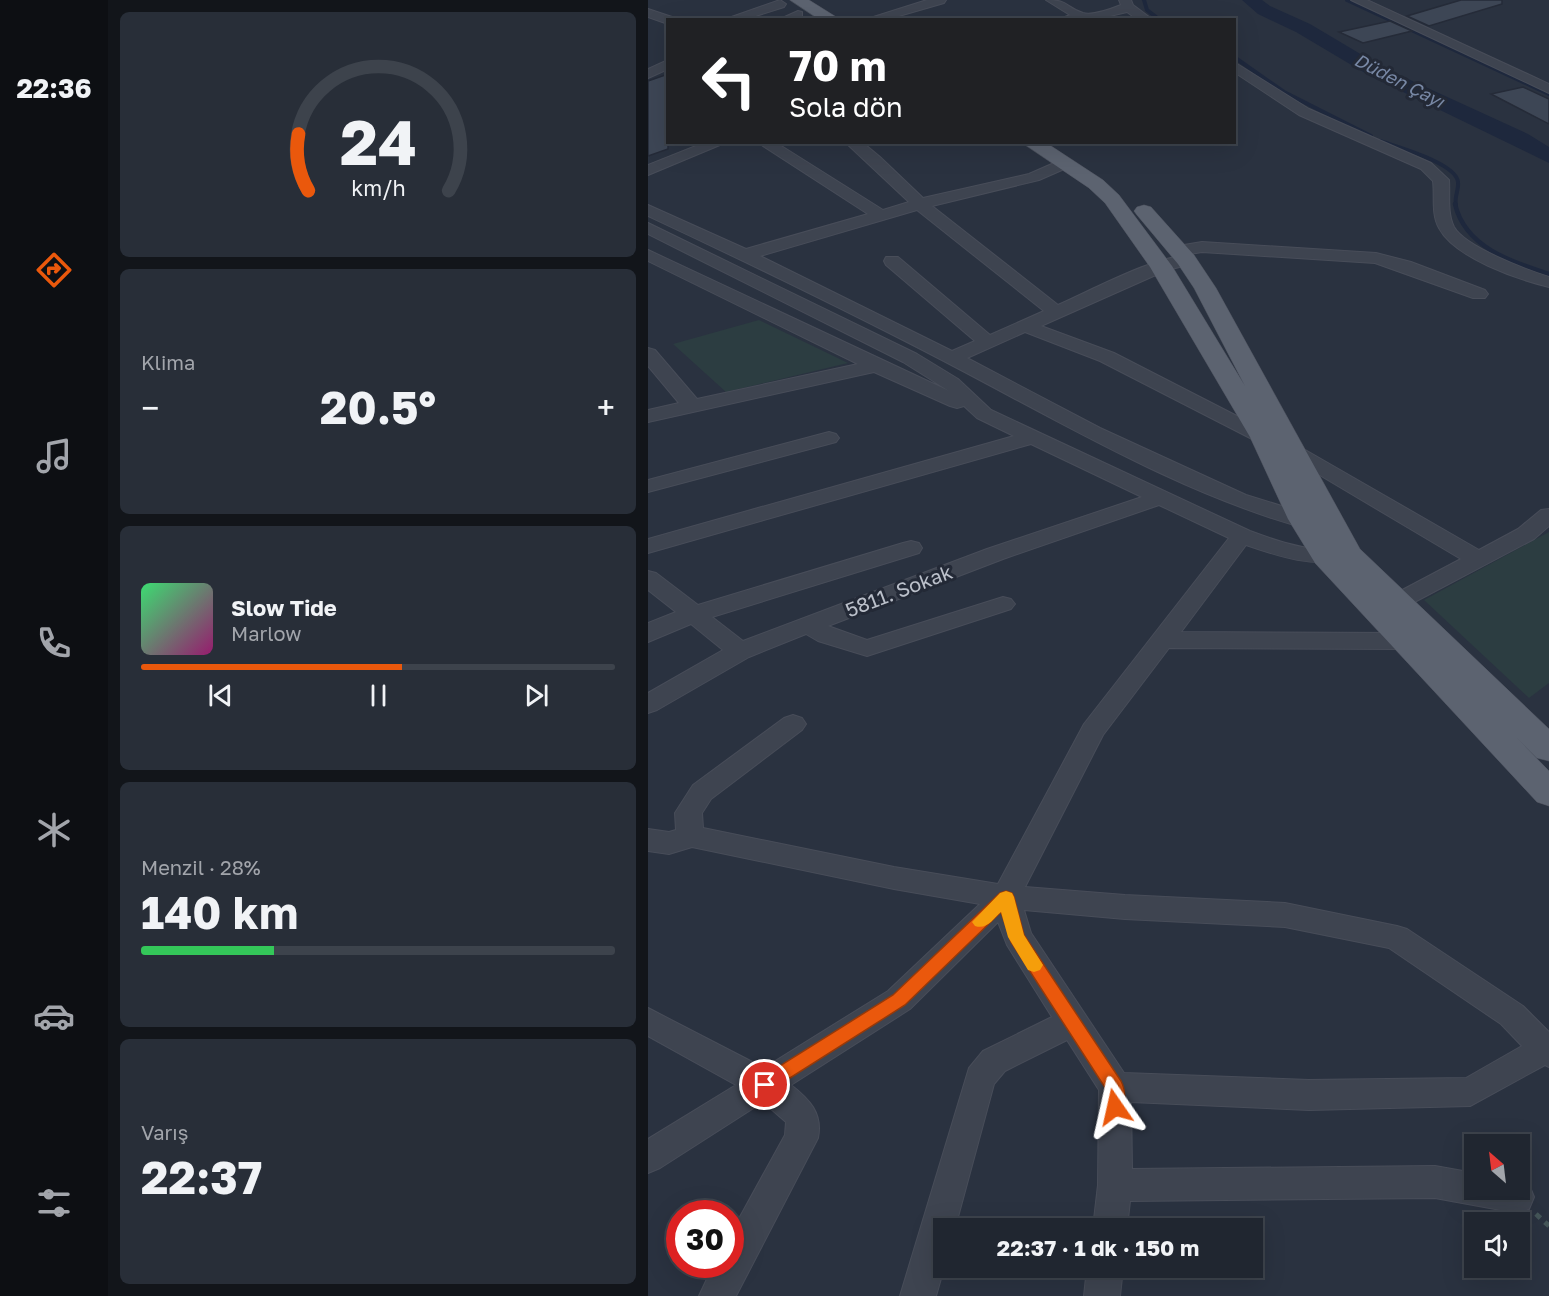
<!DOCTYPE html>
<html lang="tr">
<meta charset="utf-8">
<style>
body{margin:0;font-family:"Golos Text",sans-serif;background:#282e38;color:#f1f3f6;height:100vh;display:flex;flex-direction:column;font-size:22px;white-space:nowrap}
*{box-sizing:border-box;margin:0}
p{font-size:20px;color:#a2a5ab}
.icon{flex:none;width:33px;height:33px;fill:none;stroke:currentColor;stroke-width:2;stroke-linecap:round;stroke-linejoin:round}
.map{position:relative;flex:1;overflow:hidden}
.details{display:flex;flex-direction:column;gap:12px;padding:12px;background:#12151a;width:540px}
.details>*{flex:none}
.top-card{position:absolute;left:18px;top:18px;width:570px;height:126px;border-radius:0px;box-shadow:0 6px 24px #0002,0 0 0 2px #3d434c;background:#202124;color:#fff;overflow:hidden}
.needle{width:39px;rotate:332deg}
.fabs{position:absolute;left:816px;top:1134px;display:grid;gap:12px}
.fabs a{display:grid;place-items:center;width:66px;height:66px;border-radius:0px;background:#202630;box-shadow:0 6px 24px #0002,0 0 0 2px #3d434c;font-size:30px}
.speed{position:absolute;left:18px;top:1200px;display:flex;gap:12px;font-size:30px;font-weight:700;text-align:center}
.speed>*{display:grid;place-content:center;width:78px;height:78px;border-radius:50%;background:#202630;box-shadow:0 6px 24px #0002,0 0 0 2px #3d434c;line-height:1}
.speed .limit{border:9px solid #d22;background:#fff;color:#111}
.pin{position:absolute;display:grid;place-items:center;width:51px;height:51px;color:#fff;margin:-26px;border:3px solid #fff;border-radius:50%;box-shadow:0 2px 6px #0007}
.me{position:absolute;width:66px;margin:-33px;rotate:349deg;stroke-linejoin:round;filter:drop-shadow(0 0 4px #0008)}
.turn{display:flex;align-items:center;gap:21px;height:126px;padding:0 24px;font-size:27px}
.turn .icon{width:78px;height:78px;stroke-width:2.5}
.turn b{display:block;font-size:42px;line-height:51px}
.big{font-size:45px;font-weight:700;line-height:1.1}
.details .tile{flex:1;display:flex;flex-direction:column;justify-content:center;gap:9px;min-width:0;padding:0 21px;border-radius:9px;background:#282e38}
.details .dial{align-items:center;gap:0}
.dial svg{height:156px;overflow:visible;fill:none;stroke:#3d434c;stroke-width:7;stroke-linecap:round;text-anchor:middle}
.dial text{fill:#f1f3f6;stroke:none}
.song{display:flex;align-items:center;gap:18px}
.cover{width:72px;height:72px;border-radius:9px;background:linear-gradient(135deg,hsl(140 70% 55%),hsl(320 70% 35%))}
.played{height:6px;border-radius:3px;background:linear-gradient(90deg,#ea580c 55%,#3d434c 55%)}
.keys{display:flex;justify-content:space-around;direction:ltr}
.heat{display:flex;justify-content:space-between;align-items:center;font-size:33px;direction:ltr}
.charge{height:9px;border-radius:4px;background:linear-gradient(90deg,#34c759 28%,#3d434c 0)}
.trip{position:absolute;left:285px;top:1218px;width:330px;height:60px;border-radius:0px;background:#202630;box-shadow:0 6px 24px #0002,0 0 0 2px #3d434c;font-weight:700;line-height:60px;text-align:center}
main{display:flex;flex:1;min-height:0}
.dock{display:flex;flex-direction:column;width:108px;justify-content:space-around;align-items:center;background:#0d0f13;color:#a2a5ab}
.dock .icon{width:42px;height:42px}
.dock .current{color:#ea580c}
.dock b{font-size:27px;color:#f1f3f6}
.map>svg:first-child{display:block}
.green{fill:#2c3d41}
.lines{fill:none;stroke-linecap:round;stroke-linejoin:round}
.stream-far1{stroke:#1e283d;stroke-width:4}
.stream{stroke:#1e283d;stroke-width:4.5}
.river{fill:#1e283d;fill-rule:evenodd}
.building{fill:#3d4655;stroke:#252b38;stroke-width:1.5}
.minor-casing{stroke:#484d59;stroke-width:2}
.major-casing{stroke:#484d59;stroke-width:1}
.path{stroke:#455659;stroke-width:5;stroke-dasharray:6 6;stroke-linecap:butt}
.minor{fill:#3e4450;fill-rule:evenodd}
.major{fill:#5c6370;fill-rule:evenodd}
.route{fill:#ea580c;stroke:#983908;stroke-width:1.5}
.slow{fill:#f59e0b}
.labels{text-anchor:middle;stroke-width:6;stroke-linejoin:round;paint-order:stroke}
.far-water-label{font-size:18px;font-style:italic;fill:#7888a5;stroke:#232936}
.street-label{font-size:20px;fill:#bbc0ca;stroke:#232936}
</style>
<main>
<nav class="dock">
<b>22:36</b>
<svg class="icon current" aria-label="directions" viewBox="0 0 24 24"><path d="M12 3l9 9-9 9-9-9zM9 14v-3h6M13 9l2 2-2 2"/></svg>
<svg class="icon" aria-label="music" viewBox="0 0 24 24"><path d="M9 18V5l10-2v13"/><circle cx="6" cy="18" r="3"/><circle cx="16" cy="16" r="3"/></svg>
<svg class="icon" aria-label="phone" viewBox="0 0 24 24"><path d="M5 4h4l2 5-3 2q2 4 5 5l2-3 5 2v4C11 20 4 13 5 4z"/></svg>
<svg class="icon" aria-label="climate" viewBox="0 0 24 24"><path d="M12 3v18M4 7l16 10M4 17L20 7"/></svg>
<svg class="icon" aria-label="car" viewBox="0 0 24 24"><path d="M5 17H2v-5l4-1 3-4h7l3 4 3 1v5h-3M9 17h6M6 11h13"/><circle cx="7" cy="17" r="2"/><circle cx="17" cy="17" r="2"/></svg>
<svg class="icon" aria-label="filters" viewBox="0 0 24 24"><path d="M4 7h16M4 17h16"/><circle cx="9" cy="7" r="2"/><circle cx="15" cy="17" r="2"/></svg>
</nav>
<section class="details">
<div class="tile dial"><svg viewBox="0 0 100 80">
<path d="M14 69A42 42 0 1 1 86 69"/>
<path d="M14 69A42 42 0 0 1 9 40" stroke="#ea580c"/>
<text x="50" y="56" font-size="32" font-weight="700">24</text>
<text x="50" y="72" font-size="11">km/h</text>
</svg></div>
<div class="tile"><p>Klima</p>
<div class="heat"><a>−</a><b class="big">20.5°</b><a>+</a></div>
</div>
<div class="tile">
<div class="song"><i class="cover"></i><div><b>Slow Tide</b><p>Marlow</p></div></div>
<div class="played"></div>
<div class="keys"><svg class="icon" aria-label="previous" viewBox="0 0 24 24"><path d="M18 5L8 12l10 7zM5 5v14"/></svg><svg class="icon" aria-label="pause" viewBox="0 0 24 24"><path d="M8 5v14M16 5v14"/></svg><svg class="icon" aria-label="next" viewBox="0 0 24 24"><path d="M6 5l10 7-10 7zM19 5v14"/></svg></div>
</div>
<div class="tile"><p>Menzil · 28%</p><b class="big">140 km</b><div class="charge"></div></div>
<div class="tile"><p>Varış</p><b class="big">22:37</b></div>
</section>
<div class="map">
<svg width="901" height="1296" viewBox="0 0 901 1296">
<rect width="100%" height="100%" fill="#2a3240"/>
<g class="green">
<polygon points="111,320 200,363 78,392 25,344"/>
<polygon points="901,532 901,683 881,698 776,600"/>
</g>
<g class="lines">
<g class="stream-far1">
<polyline points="496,0 499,10 512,20"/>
<polyline points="699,0 901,94"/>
<polyline points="586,57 636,92 723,136"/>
<path d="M732,141c17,6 76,22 78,41 1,8 -4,15 -2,23"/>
</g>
<path class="stream" d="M807,204c10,43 56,58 94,70"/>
<polygon class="river" points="594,0 614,0 622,6 662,24 736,68 880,134 901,147 901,163 722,76 648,32 610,14"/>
</g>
<g class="building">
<polygon points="813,0 854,0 854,4 781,26 759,16"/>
<polygon points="742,21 764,31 715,43 691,32"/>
<polygon points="20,74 20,149 0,156 0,81"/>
<polygon points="875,87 901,99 901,124 843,94"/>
</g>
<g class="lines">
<g class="minor-casing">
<g id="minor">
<polygon points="132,0 138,4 136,7 95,20 75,20"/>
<polygon points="279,0 298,0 296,3 237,20 216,20"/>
<path d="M398,0c23,0 19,7 37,13 10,3 28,-4 38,-8l-2,-5h12l2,5 20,15h-15l-11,-8 -34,8h-36l13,-5z"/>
<polygon points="703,0 719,0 901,84 901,93"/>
<polygon points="0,9 24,17 26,20 20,20 20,24 0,17"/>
<polygon points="150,11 154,12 154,18 130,20"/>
<polygon points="20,60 20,69 0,78 0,69"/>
<path d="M586,62l75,47 122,54 18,17c1,15 -2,33 5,47 11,20 73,43 95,50v10c-32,-8 -94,-29 -110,-59 -8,-14 -4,-32 -6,-47l-12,-12 -122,-54 -65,-43z"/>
<polygon points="58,142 79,142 0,175 0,165"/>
<path d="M109,142h18l108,68 26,-8 -64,-60h17l18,15 43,41 106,-24 32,-14h10l3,3 -3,3 -32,14 -107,26 126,99c26,-11 106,-54 130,-48l2,4 -2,4 -21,5 -126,56 73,27 156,80 3,4 -3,4h-14l-156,-80 -75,-29 -58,26 133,70 146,67 78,24 3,5 -3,5 -8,2c-122,-31 -243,-102 -355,-161 -103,-54 -208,-105 -313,-154v-11l98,44 122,-35zM269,210l127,101 -54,24 -92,-78h-12l-2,4 2,4 89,76 -23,10 -192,-95z"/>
<path d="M0,223l269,131 41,25 33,31 259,121c24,9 45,16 71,19 10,1 19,-4 29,-1l3,5 -3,5c-37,9 -69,-2 -104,-14l-65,87 224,1 8,2 4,6 -4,6 -8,2 -236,-1 -66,87 -78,152 100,8 160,8 112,23 10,3 116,77 26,26v35l-4,-2 -75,41 -161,4 -178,-8 1,67 303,-3 39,7v17h46v-8l9,3 5,12 -5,12 -12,4 -82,-15 -305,3 -3,27h-34l5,-43 1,-95 -32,-50 -62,31 -11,13 -39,144h-11v40l-8,28h-36l69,-228 14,-17 69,-34 -45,-72 -9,-23 -88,87 -119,76c18,14 32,28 27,53l-82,158h-37l15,-32h16v-29l55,-100 1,-13 -23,-20 -103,66 -12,5v-34l88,-54 -88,-49v-28l116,60 124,-77 92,-87 -86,-15 -202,-42 -23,7 -21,-3v-22l21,3 7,-2 -1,-17 18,-28 91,-67 9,-3 9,3 4,6 -4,6 -91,69 -9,14 1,15 191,39 104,17 86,-160 145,-186 -70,-33 -156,54 -175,67 39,14 136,-43 8,2 4,5 -4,5 -144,47 -49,-15 -12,-7 -57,23 -92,53 -9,3v-20l75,-43 -32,-26 -43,18v-19l28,-11 -28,-22v-19l8,2 42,32 205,-62 8,-2 8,2 3,5 -3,5 -207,64 31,24 244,-92 155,-52 -111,-53 -383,109v-14l366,-103 -37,-18 -13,-12 -7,2 -7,-2 -76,-34 -226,50v-12l31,-7 -31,-37v-18l7,2 42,49 161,-35 -210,-103v-11l301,141 -46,-29 -255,-128zM376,910l101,9 160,8 104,21 112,76 21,22 -56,32 -157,2 -185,-7 -93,-140z"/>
<polygon points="554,242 728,253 763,262 837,290 840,294 837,298 825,298 727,263 554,252 530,256 522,251 524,247"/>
<polygon points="181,432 188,434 191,438 188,442 0,492 0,480"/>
<polygon points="645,445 652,447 831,550 870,529 893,510 901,509 901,526 886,539 757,607 749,609 741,607 737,602 741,597 813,559 638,455 635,451 638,447"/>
<polygon points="439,1268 475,1268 472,1296 436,1296"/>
</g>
</g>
<g class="major-casing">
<g id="major">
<polygon points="142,0 161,0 193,20 172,20"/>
<polygon points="373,142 397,142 455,180 471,195 524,266 597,386 546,288 530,264 489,215 486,211 489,207 496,205 503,207 546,255 568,288 712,549 901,729 901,761 889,758 866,735 901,771 901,806 889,802 667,563 640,519 602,437 502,267 457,203 441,188"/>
</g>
</g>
<polyline class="path" points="888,1214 901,1226"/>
<use href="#minor" class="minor"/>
<use href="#major" class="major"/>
</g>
<path class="route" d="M358,891l6,2 2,4 10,38 97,146c5,10 5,22 0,32l-6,2 -7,-2 -2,-6v-18l-95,-147 -10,-30 -96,93 -134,85 -6,3 -6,-3 -3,-5 3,-6 134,-84 107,-102z"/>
<path class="slow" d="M358,891l6,2 2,4 10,38 19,30 -3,5 -6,2 -6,-2 -20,-33 -7,-25c-8,7 -14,18 -26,14l-3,-4 28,-29z"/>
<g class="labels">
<g class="far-water-label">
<text transform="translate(751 81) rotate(27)" y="6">Düden Çayı</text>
</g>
<g class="street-label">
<text transform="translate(251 591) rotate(-21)" y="7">5811. Sokak</text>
</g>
</g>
</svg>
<div class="fabs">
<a><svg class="needle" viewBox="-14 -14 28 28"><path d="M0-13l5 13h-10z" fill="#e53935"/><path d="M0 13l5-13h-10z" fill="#a2a5ab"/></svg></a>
<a><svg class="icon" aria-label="sound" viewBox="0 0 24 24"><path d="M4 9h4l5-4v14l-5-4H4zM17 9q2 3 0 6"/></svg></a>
</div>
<div class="speed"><div class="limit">30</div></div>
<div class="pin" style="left:117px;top:1085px;background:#d93025"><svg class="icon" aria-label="arrive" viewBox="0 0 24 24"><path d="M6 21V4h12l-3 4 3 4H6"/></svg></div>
<svg class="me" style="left:467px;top:1107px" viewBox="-20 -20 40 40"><path d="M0-17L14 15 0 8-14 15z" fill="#ea580c" stroke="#fff" stroke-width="4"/></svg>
<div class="trip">22:37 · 1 dk · 150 m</div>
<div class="top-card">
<div class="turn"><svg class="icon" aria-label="left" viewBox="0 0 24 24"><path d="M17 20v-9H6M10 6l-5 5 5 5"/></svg><div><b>70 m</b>Sola dön</div></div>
</div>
</div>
</main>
